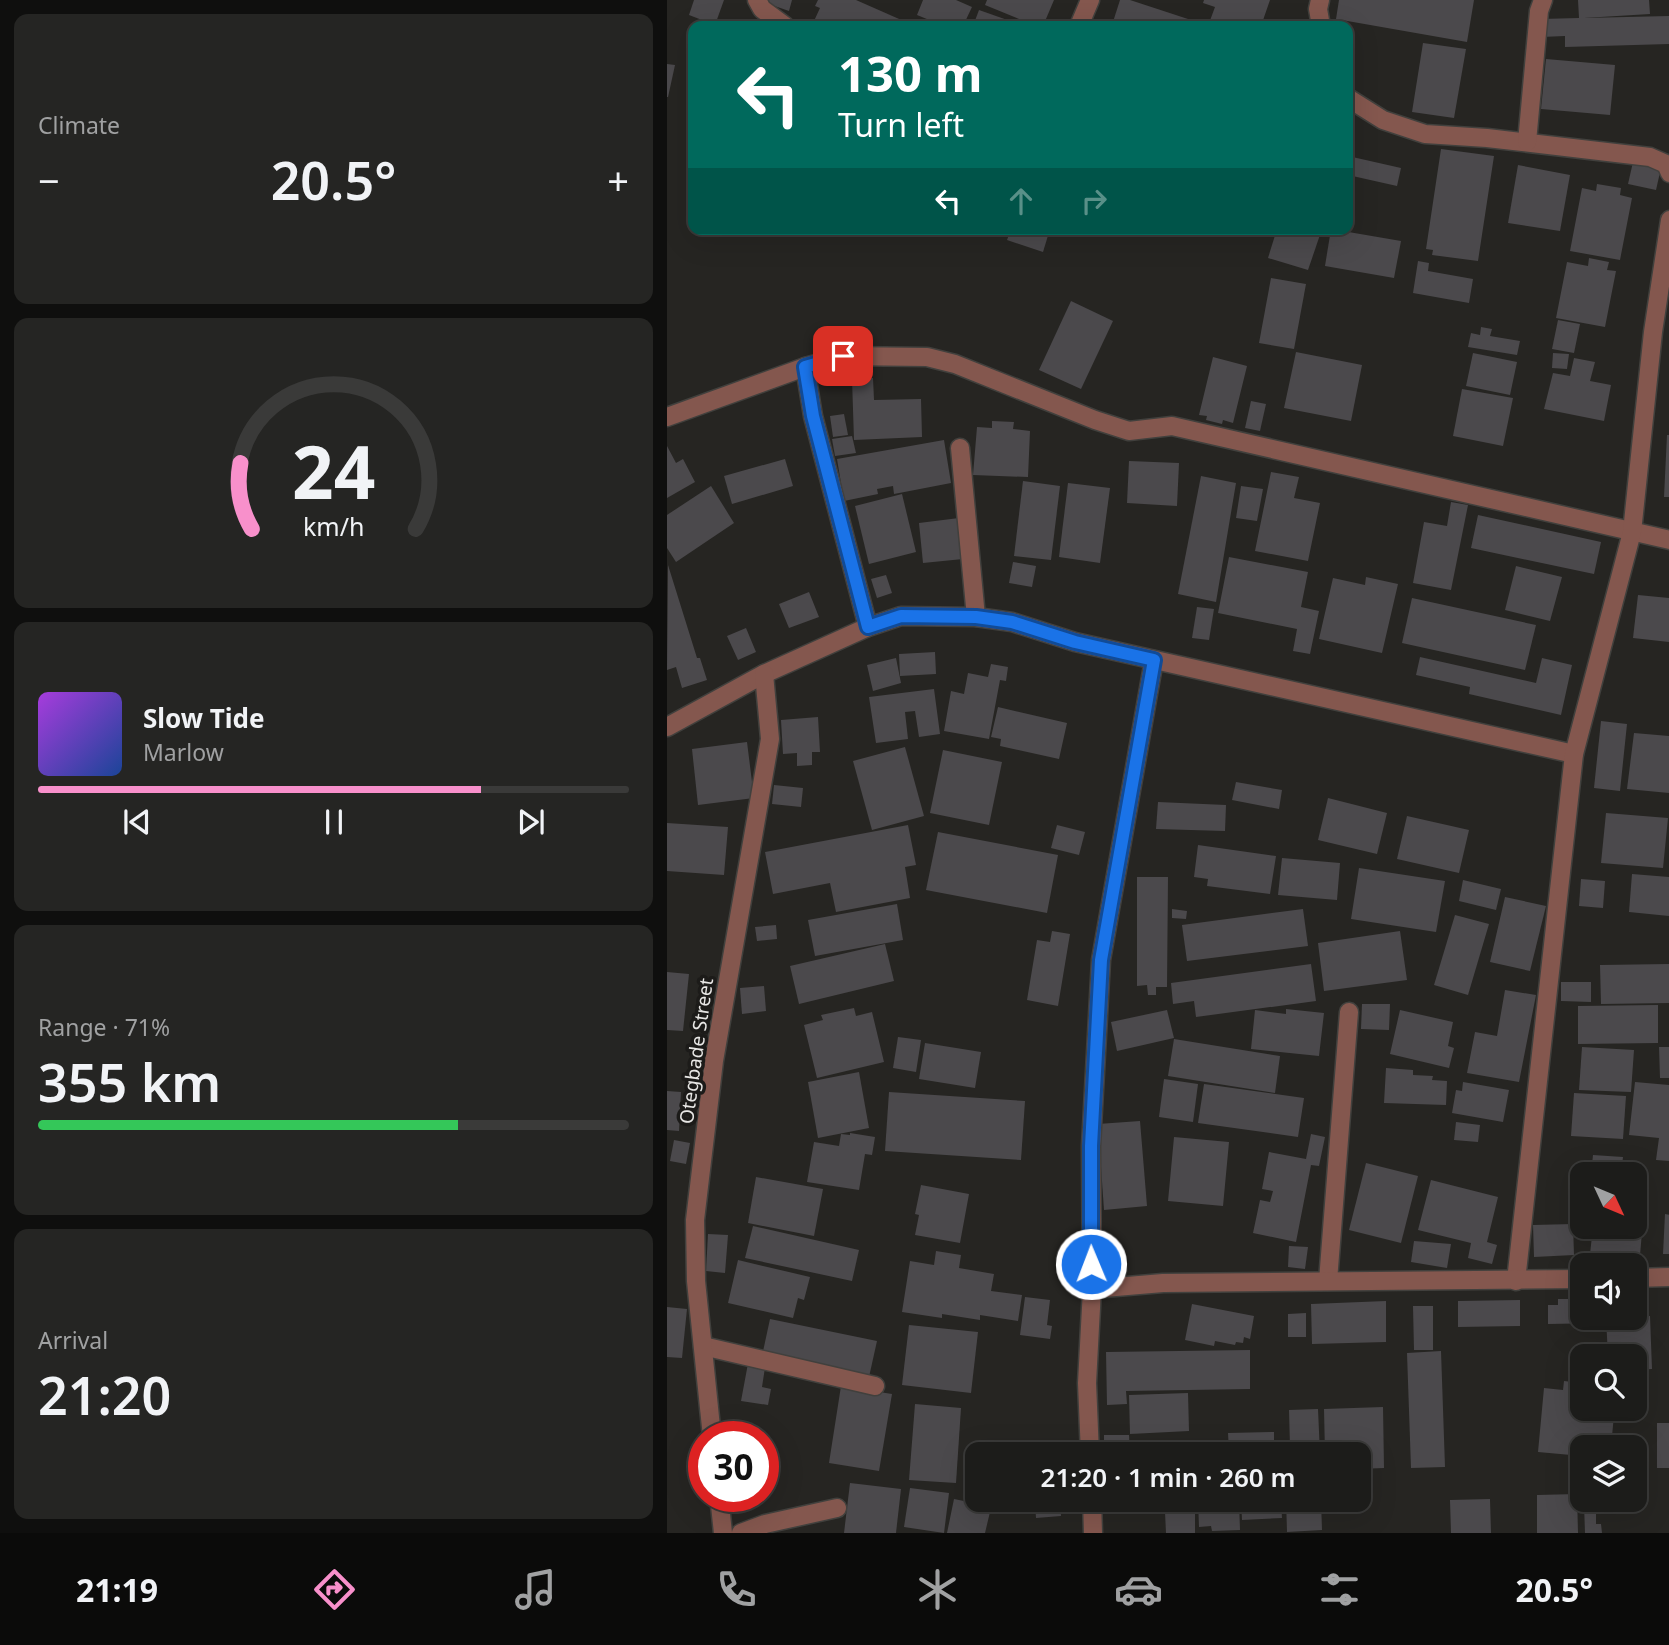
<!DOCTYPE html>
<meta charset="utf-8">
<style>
body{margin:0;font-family:"Noto Sans",sans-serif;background:#252523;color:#f1f3f6;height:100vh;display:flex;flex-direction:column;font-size:26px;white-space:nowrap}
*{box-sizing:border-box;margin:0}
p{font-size:23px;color:#a0a1a2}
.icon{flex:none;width:38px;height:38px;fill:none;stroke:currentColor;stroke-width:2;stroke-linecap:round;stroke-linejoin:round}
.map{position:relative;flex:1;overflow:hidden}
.sheet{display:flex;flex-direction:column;gap:14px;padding:14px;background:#0f0f0e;width:667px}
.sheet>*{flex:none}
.top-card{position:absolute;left:21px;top:21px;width:665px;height:214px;border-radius:14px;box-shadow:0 7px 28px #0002,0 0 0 2px #3a3a39;background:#00695c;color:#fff;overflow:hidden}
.needle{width:46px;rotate:134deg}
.tools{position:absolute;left:903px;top:1162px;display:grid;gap:14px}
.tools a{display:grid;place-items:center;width:77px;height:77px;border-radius:14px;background:#1c1c1a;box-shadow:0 7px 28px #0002,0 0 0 2px #3a3a39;font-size:35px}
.speed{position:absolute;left:21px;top:1421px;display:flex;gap:14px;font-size:35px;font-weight:700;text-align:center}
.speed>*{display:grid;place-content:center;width:91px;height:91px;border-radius:50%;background:#1c1c1a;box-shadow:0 7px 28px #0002,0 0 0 2px #3a3a39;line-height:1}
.speed .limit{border:10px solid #d22;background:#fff;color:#111}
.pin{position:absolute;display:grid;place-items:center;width:60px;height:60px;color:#fff;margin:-30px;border-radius:14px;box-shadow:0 4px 10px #0006}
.me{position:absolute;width:77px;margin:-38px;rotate:359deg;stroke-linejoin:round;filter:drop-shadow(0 0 5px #0008)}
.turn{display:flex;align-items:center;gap:24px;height:147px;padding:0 35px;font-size:32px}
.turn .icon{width:91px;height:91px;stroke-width:2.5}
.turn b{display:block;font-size:49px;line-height:60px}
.lanes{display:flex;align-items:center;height:66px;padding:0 35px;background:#0003;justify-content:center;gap:35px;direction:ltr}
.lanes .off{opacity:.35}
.big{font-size:52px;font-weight:600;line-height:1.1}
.sheet .tile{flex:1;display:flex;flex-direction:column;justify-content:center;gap:10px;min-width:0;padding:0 24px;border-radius:14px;background:#252523}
.sheet .dial{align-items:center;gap:0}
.dial svg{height:182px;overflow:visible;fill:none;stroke:#3a3a39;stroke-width:7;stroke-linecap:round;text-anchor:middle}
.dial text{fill:#f1f3f6;stroke:none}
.song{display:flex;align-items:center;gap:21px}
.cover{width:84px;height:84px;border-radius:10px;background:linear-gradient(135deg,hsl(280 70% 55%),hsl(220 70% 35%))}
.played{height:7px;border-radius:4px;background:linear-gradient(90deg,#f890cb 75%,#3a3a39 75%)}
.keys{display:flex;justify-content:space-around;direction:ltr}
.heat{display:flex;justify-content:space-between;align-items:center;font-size:38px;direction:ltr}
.charge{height:10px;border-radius:5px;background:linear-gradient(90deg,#34c759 71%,#3a3a39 0)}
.trip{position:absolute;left:298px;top:1442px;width:406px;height:70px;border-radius:14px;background:#1c1c1a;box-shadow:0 7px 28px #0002,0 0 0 2px #3a3a39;font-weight:600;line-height:70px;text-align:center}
.tab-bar{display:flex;height:112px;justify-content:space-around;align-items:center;background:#0b0b0a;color:#a0a1a2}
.tab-bar .icon{width:49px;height:49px}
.tab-bar .current{color:#f890cb}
.tab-bar b{font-size:32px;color:#f1f3f6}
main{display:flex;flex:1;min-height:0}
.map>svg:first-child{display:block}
.building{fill:#4b494c}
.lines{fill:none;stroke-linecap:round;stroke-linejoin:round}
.minor-casing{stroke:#41403d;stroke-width:21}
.minor{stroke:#84574e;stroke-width:18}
.route-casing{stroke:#114b97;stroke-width:18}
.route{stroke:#1a73e8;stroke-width:12}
.labels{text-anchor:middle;stroke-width:7;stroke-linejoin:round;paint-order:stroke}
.street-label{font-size:19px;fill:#e8e7e5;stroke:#1c1b19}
</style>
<main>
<section class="sheet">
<div class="tile"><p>Climate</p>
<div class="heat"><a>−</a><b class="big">20.5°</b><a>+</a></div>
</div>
<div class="tile dial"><svg viewBox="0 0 100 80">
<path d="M14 69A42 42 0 1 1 86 69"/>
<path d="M14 69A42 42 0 0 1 9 40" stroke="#f890cb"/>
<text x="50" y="56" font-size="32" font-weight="700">24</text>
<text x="50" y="72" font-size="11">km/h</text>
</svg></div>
<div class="tile">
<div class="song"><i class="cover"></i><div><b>Slow Tide</b><p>Marlow</p></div></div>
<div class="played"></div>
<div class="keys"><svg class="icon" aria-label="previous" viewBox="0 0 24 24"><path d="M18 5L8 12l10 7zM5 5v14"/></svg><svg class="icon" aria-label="pause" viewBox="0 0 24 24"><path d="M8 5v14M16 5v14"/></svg><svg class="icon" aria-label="next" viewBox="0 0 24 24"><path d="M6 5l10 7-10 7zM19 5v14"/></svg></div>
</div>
<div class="tile"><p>Range · 71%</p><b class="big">355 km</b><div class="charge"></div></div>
<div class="tile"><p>Arrival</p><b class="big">21:20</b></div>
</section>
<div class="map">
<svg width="1003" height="1533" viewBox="0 0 1003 1533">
<rect width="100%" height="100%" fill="#262522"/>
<g class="building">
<polygon points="27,0 57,0 48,25 22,15"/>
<polygon points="97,0 125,0 122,11 96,2"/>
<polygon points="151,0 189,0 248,26 159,26 147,21 153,8 148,6"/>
<polygon points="256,0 289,0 305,7 296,26 277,26 250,15"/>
<polygon points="320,0 387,0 376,26 369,26 318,5"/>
<polygon points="453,0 463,0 521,19 519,26 445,25"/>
<polygon points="537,0 603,0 594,26 541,26 548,7 536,3"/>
<polygon points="672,0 807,0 800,42 669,19"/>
<polygon points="911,0 982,0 983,14 917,18 1003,16 1003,44 898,47 898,36 874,37 874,19 912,18"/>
<polygon points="312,10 357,26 306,26"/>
<polygon points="756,43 799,49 787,118 745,112"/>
<polygon points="879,59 948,65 943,115 874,109"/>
<polygon points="0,64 8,65 1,97 0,97"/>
<polygon points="774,149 827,156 811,261 765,255 766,250 759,249"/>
<polygon points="681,156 734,168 730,186 681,175"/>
<polygon points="966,162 994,168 989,190 961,184"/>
<polygon points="851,165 903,175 893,231 841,223"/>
<polygon points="930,184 954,188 953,195 965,198 953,260 903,251 915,188 929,191"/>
<polygon points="344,229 383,229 376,252 340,240"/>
<polygon points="610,229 655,229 641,270 601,258"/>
<polygon points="664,229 734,241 727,278 658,266"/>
<polygon points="922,258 942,262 940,270 949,271 938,327 889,318 900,262 921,266"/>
<polygon points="751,261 762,263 761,271 806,279 802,303 746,293"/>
<polygon points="604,278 639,284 627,349 592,343"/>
<polygon points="404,301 446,321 414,389 372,370"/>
<polygon points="891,320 913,324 907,353 885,349"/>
<polygon points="814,327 825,329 823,336 853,341 850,355 801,347 804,333 813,335"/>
<polygon points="629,352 695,365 684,421 617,408"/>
<polygon points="806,353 850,362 843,395 799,386"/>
<polygon points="886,353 902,354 900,369 885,368"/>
<polygon points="546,357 580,366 566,423 556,420 555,424 539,420 540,416 532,415"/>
<polygon points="907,358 928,362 923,381 944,385 937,421 877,409 886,373 903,376"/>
<polygon points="206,378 207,400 254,399 255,437 187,440 185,379"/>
<polygon points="795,389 846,398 836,446 786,436"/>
<polygon points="584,401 599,404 593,431 578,428"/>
<polygon points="177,414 181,435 166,437 163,416"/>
<polygon points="325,421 347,422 346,429 363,431 361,477 306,475 310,427 325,428"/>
<polygon points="1000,435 1003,435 1003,497 997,497"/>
<polygon points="185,436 189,453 168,456 165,439"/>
<polygon points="277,440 284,483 227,494 226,486 210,489 211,494 177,501 170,459"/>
<polygon points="0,446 9,463 16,459 28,482 0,498"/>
<polygon points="118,459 126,486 65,504 57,476"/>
<polygon points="462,461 512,463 510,506 460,503"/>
<polygon points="604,472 632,477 627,498 653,503 641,561 588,551"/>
<polygon points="534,476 569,483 549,602 511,594"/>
<polygon points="356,481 393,486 384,560 347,556"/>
<polygon points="401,483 443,488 433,563 392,557"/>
<polygon points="44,486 67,523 9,562 0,548 0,515"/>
<polygon points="574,486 596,489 590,521 569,518"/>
<polygon points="235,494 249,552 202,564 188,506"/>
<polygon points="784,502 801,505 784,590 746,583 757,522 780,526"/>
<polygon points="811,515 934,542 927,574 804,548"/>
<polygon points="292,518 296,559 256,563 252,523"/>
<polygon points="562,557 641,572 634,607 652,611 643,654 626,651 630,629 551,613"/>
<polygon points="346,562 369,566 365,587 342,583"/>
<polygon points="1,565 30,658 33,658 40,680 15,688 9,667 0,670"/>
<polygon points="849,566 895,577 883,621 838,610"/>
<polygon points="219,575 225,593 210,598 204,579"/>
<polygon points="699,577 731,584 715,653 652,639 666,578 698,585"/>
<polygon points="142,592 152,617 122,628 112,604"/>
<polygon points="971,595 1003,598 1003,642 966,638"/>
<polygon points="745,598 869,625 858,670 735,643"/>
<polygon points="530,607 547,609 542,640 525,638"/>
<polygon points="79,628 89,652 71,660 60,636"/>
<polygon points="268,652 269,674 233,676 232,654"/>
<polygon points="753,657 869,683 875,658 905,665 894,715 802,694 803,687 749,675"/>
<polygon points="229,658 234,683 206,691 200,665"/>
<polygon points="324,664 341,667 339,681 333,680 322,739 277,731 284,691 297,694 301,673 321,677"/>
<polygon points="267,689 273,734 252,737 248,711 238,712 241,739 209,743 202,697"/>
<polygon points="331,707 400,723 392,759 333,746 334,739 324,737"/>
<polygon points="151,717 153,752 145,752 145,765 130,766 130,753 116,754 114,720"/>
<polygon points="934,721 960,724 953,791 927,788"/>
<polygon points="967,733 1003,736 1003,793 960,789"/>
<polygon points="80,742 87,798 31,805 25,749"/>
<polygon points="238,747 257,816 205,830 186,761"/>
<polygon points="276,750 335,762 322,825 263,813"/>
<polygon points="569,782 615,790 612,809 565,800"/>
<polygon points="107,785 136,788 134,807 105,804"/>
<polygon points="661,798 720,813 710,854 651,840"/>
<polygon points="491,802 559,805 558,831 489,829"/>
<polygon points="939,813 1001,818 996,868 934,863"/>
<polygon points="740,816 802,830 792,873 730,859"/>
<polygon points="0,823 61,827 57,875 0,871"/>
<polygon points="241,825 249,865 238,867 243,898 169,912 163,883 106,894 98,852"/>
<polygon points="390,825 418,832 412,855 384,848"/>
<polygon points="271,832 391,855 380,913 259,890"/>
<polygon points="531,845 609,856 603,894 540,886 541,879 527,877"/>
<polygon points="615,858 673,863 670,900 611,895"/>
<polygon points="692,868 778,881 769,932 684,919"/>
<polygon points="965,874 1003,877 1003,916 962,912"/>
<polygon points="470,877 501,877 500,987 489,987 489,995 481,995 480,985 470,986"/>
<polygon points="914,879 938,881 936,908 912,906"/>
<polygon points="796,880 834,889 829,910 792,901"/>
<polygon points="838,897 879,906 863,971 823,962"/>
<polygon points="230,904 236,940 148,956 141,920"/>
<polygon points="505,909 520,911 519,919 505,918"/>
<polygon points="636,909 641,946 520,961 515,925"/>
<polygon points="788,915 822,924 801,995 767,985"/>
<polygon points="109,925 110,939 90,941 88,927"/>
<polygon points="385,931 403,934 391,1006 360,1000 370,940 383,942"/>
<polygon points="733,931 740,980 657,991 651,943"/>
<polygon points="218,944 227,981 132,1004 123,966"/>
<polygon points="644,964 649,1001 529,1017 527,1001 506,1004 504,983"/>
<polygon points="1003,964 1003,1003 934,1004 933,965"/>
<polygon points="0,972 22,974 16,1031 0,1030"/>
<polygon points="894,982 924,982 924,1002 894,1001"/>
<polygon points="97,986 99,1011 75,1014 73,988"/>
<polygon points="838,990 869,995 852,1082 800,1073 808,1032 830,1036"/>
<polygon points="695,1004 723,1004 722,1030 694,1029"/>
<polygon points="991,1005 991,1043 911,1044 911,1006"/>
<polygon points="187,1008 189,1016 205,1012 217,1062 150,1078 137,1025 156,1020 154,1015"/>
<polygon points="619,1009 657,1013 652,1056 584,1049 588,1010 619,1014"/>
<polygon points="500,1010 507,1038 450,1051 444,1022"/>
<polygon points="733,1010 786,1022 781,1046 787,1048 782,1068 723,1054"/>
<polygon points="231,1037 254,1040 249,1072 226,1068"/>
<polygon points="507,1039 613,1056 608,1093 501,1076"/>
<polygon points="258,1043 314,1052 308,1088 252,1079"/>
<polygon points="915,1047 967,1050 964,1092 912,1090"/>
<polygon points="992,1047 1003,1047 1003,1078 993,1078"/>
<polygon points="719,1068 746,1070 746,1075 766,1076 765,1080 780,1081 779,1105 717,1103"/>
<polygon points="192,1072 202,1128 151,1138 141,1082"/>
<polygon points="497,1079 531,1084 526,1122 492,1117"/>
<polygon points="796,1082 842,1090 836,1122 785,1113 789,1090 795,1091"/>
<polygon points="968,1082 1003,1085 1003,1161 989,1160 992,1138 962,1135"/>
<polygon points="537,1084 637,1098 631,1137 531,1123"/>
<polygon points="0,1091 14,1092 12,1131 0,1130"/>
<polygon points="222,1092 358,1101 354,1160 218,1151"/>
<polygon points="907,1093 959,1096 956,1139 904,1136"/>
<polygon points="473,1121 480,1206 437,1210 431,1124"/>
<polygon points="789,1122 813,1125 811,1142 787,1140"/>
<polygon points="183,1133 208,1137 205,1155 198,1154 192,1190 140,1182 147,1142 172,1146 174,1134 183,1135"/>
<polygon points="644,1134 658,1137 652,1166 644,1165 629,1242 586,1233 593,1200 603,1202 606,1191 595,1189 602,1152 639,1159"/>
<polygon points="507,1137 562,1142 556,1206 501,1201"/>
<polygon points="7,1140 23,1143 19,1164 3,1161"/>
<polygon points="926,1155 956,1157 954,1174 924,1174"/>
<polygon points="699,1163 751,1176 734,1243 682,1230"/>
<polygon points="89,1177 156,1189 147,1236 81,1223"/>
<polygon points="764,1180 831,1197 820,1242 830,1245 825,1264 801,1258 804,1243 751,1230"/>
<polygon points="254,1185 302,1194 293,1243 248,1235 252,1215 248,1214"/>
<polygon points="998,1214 1003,1215 1003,1254 996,1254"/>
<polygon points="906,1224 907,1255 867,1257 866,1225"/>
<polygon points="86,1226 192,1250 185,1281 78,1258"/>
<polygon points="920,1227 950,1227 950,1230 975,1232 972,1267 922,1263 925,1236 919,1235"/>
<polygon points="41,1234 61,1235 58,1273 39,1271"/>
<polygon points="747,1241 784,1244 780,1268 744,1262"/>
<polygon points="622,1246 641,1247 638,1269 621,1267"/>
<polygon points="269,1251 294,1255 292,1268 327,1274 324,1291 355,1295 351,1321 313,1315 313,1320 275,1314 275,1318 235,1312 243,1261 267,1265"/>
<polygon points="71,1260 143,1277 137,1300 131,1298 126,1318 61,1303"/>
<polygon points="358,1297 383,1300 380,1325 385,1326 383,1339 353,1335"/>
<polygon points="891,1299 915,1299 915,1318 936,1318 936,1323 881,1324 881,1305 891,1305"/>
<polygon points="853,1300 853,1326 791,1327 791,1301"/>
<polygon points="719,1301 719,1342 645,1344 644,1304"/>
<polygon points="525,1304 587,1316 583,1339 577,1337 576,1343 569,1342 568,1345 548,1341 547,1346 518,1340"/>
<polygon points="746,1306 766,1306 766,1350 747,1350"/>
<polygon points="0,1307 20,1309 15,1358 0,1357"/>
<polygon points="639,1313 639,1337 621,1337 621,1314"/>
<polygon points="983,1316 985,1369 968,1370 968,1356 941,1356 939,1318"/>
<polygon points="103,1319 210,1341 202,1377 95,1356"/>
<polygon points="242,1325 311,1332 304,1393 235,1385"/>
<polygon points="925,1343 939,1344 939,1356 925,1356"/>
<polygon points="583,1350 583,1389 459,1391 460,1404 440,1405 439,1352"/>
<polygon points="774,1351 778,1467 744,1468 740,1353"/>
<polygon points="82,1358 99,1361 95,1387 104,1389 101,1405 74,1401"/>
<polygon points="897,1381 915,1383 915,1409 929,1409 929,1413 947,1415 944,1447 915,1447 915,1456 871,1452 877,1388 896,1390"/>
<polygon points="174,1386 225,1394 212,1471 162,1463"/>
<polygon points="521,1393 522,1431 463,1434 462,1395"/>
<polygon points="248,1404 294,1408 289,1483 242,1480"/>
<polygon points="716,1407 717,1468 691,1469 691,1454 658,1454 657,1409"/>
<polygon points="651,1409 653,1454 608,1454 608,1447 623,1447 622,1410"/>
<rect x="990" y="1423" width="13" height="45"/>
<polygon points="607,1432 607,1454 569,1454 569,1451 562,1451 561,1433"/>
<polygon points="437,1435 462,1435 463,1454 437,1454"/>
<polygon points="183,1483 234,1489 229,1533 177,1533"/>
<polygon points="243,1488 282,1493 277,1533 237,1527"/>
<polygon points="910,1494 911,1533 870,1533 870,1495"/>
<polygon points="287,1499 317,1505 316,1511 323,1512 318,1533 280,1533"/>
<polygon points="823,1499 824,1533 784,1533 783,1500"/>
<polygon points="368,1500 393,1500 394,1516 369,1518"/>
<polygon points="449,1500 528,1500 528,1533 499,1533 498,1512 449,1513"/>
<polygon points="531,1500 572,1500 573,1530 545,1531 544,1526 532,1527"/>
<polygon points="574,1500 614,1500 615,1518 575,1520"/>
<polygon points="619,1500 654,1500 655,1530 620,1532"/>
<polygon points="929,1503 929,1524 934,1524 935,1533 918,1533 917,1504"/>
</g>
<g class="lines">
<g class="minor-casing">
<g id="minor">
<polyline points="90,0 95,9 118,26"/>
<polyline points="653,0 651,9 654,26"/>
<polyline points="412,26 423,0"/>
<polyline points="681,98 716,120 758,134 820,138 983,157 999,164 1003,173"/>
<polyline points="860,142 872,11 876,0"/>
<polyline points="0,417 138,367"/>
<polyline points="293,448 309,617"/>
<polyline points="201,627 146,416 138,367 176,356 260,357 288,364 428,420 462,431 505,426 1003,540"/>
<polyline points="0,727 97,674 201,627 234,616 309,617 345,622 408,642 907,754"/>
<polyline points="968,1278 1003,1277"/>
<polyline points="661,1281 682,1012"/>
<polyline points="849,1281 907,754 965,532 986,332 1003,220"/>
<polyline points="425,1289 424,1146 434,960 487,660"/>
<polyline points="36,1346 208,1386"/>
<polyline points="45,1437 29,1281 28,1220 47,1061 103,739 97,674"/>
<polyline points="423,1454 420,1383 425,1289 496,1283 915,1279"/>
<polyline points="52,1496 56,1533"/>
<polyline points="425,1500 426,1533"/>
<polyline points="74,1533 98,1524 170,1508"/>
</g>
</g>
<use href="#minor" class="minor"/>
</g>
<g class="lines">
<g class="route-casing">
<polyline id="route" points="176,356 138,367 146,416 201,627 234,616 309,617 345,622 408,642 487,660 434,960 424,1146 424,1264"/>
</g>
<use href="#route" class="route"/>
</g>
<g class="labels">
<g class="street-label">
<text transform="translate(29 1051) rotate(-82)" y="7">Otegbade Street</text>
</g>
</g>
</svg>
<div class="tools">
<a><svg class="needle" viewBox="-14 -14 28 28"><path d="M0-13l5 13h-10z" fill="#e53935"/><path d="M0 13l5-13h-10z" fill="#a0a1a2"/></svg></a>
<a><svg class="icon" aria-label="sound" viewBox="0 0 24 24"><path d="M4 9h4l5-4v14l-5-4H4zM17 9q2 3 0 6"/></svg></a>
<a><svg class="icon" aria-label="search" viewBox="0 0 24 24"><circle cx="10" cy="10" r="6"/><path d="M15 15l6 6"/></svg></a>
<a><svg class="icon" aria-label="layers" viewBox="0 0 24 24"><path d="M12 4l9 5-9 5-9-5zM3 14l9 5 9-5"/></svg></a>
</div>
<div class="speed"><div class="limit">30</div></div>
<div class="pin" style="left:176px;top:356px;background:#d93025"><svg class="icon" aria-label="arrive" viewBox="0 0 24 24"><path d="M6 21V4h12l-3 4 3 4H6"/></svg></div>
<svg class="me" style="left:424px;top:1264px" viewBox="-20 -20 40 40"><circle r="17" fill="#1a73e8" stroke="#fff" stroke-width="3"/><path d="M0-11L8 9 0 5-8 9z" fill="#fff"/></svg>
<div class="trip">21:20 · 1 min · 260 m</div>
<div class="top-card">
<div class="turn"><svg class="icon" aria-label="left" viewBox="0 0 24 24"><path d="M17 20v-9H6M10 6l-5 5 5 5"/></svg><div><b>130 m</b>Turn left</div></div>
<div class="lanes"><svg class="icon" aria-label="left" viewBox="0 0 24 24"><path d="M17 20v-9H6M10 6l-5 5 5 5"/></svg><svg class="icon off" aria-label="ahead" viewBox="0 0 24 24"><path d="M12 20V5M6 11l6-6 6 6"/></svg><svg class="icon off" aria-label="right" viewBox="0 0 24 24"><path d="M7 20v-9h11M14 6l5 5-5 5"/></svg></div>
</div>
</div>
</main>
<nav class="tab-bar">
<b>21:19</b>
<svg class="icon current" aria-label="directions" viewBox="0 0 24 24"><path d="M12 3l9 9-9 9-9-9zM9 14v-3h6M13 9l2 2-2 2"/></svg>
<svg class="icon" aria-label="music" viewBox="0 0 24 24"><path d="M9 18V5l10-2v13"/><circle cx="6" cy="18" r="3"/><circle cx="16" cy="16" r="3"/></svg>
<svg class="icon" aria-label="phone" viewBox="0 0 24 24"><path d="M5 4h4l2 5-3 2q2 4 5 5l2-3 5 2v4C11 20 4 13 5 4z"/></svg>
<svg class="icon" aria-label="climate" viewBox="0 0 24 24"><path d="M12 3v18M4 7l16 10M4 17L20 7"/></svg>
<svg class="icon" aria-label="car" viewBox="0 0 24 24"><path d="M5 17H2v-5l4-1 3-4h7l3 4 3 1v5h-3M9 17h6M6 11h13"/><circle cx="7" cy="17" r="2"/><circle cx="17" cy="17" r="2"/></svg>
<svg class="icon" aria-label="filters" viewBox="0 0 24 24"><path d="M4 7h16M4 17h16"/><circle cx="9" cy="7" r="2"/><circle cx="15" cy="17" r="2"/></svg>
<b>20.5°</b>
</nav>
